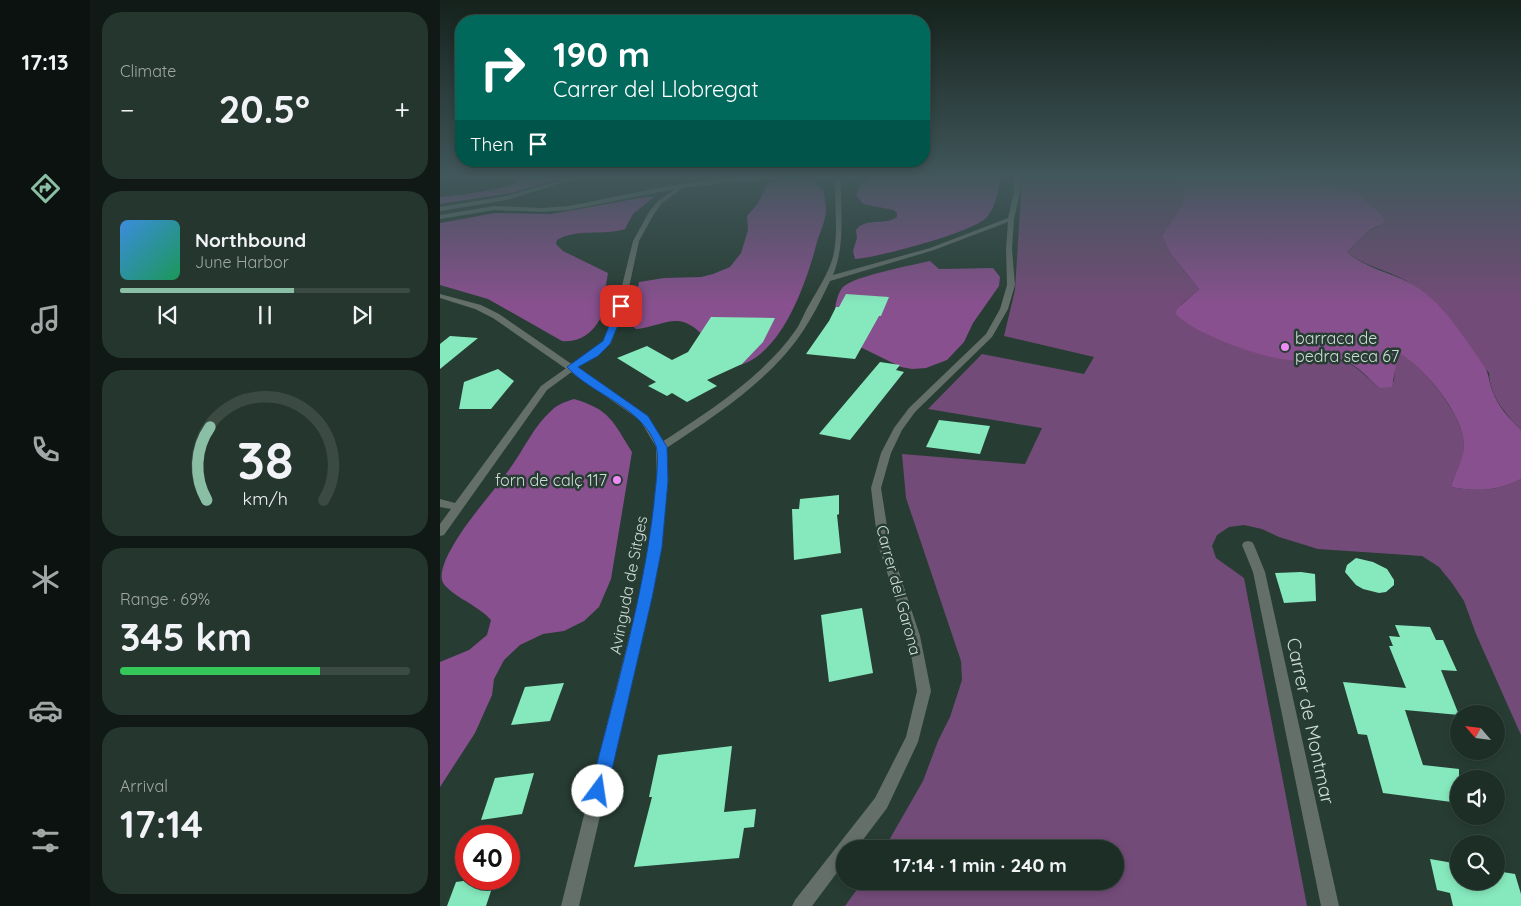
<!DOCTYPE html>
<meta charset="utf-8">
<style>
body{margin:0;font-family:Quicksand,sans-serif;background:#25362e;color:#f1f3f6;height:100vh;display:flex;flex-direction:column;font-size:19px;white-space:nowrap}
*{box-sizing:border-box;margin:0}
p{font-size:16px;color:#a0a8a7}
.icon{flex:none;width:28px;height:28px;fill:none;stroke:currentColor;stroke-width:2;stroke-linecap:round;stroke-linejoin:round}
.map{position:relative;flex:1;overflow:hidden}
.sheet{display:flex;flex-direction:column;gap:12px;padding:12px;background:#101915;width:350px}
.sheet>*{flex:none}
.hud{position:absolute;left:15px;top:15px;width:475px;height:152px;border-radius:20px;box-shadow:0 2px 8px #0003,0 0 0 1px #3b4a43;background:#00695c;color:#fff;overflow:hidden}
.needle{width:32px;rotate:298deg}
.tools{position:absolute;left:1010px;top:705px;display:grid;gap:10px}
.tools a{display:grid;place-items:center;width:55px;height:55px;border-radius:50%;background:#1d2e26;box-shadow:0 2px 8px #0003,0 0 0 1px #3b4a43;font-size:25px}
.speed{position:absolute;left:15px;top:825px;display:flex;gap:10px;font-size:25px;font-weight:700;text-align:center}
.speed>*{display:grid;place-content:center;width:65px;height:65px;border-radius:50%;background:#1d2e26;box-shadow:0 2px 8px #0003,0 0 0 1px #3b4a43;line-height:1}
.speed .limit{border:8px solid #d22;background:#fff;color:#111}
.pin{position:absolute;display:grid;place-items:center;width:42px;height:42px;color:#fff;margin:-21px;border-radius:10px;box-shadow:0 2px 8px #0006}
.me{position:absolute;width:55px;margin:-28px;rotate:14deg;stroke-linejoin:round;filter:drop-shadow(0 0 4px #0008)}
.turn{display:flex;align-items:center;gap:18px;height:105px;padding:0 15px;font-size:22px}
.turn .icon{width:65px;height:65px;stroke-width:2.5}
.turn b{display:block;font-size:35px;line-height:42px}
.then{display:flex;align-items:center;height:48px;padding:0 15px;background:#0003;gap:10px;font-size:19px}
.big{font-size:38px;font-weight:700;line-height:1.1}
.sheet .tile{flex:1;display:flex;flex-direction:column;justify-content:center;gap:8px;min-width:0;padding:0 18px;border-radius:20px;background:#25362e}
.sheet .dial{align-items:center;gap:0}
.dial svg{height:130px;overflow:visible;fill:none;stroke:#3b4a43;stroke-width:7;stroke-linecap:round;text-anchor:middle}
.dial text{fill:#f1f3f6;stroke:none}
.song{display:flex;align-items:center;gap:15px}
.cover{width:60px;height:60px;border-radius:8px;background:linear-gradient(135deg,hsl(210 70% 55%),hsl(150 70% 35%))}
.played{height:5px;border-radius:2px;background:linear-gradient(90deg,#8abfa5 60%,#3b4a43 60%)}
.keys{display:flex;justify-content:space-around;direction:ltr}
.heat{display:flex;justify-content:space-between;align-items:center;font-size:28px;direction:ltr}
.charge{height:8px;border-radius:4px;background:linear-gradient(90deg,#34c759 69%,#3b4a43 0)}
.trip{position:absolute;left:396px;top:840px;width:288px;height:50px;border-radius:25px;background:#1d2e26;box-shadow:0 2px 8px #0003,0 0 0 1px #3b4a43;font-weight:700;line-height:50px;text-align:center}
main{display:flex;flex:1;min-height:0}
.dock{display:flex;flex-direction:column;width:90px;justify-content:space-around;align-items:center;background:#0c120f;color:#a0a8a7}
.dock .icon{width:35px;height:35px}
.dock .on{color:#8abfa5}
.dock b{font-size:22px;color:#f1f3f6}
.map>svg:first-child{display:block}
.green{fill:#734b78}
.forest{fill:#88508e}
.building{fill:#86e9bd}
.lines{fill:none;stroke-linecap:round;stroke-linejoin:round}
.minor{fill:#646f69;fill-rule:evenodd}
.tertiary{fill:#646f69;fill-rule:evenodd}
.route{fill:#1a73e8;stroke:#114b97}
.poi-dot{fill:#ed8cf9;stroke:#273d33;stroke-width:2}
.labels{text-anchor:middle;stroke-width:5;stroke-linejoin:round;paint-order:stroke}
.poi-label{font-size:16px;fill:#d0ddd7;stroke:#273d33;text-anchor:start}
.street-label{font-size:16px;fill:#d0ddd7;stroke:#273d33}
.near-street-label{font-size:19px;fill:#d0ddd7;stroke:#273d33}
</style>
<main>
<nav class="dock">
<b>17:13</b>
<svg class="icon on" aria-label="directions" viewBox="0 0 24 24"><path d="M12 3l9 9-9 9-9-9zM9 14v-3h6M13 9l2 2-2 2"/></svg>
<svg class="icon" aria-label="music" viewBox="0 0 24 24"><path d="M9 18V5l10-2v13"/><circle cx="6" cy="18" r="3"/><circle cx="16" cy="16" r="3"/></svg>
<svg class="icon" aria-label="phone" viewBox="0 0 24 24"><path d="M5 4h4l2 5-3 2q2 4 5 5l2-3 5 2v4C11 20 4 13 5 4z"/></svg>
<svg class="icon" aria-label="climate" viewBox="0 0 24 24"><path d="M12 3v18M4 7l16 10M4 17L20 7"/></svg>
<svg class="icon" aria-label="car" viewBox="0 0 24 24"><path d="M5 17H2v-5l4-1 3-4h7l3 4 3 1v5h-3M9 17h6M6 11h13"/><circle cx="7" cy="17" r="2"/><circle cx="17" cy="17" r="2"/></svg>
<svg class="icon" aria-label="filters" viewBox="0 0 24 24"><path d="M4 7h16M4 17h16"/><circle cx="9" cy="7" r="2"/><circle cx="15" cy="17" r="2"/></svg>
</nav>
<section class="sheet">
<div class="tile"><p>Climate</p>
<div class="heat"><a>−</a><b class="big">20.5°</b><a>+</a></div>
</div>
<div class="tile">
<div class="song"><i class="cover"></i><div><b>Northbound</b><p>June Harbor</p></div></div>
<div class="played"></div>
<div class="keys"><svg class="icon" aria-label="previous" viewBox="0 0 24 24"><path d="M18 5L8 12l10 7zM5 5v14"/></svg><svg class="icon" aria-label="pause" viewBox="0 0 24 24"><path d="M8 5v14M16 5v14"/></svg><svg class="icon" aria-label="next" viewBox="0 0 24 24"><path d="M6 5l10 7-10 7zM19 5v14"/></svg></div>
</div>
<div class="tile dial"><svg viewBox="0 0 100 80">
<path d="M14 69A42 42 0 1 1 86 69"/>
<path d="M14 69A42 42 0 0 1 16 24" stroke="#8abfa5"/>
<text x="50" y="56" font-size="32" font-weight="700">38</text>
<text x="50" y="72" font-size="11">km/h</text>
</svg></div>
<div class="tile"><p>Range · 69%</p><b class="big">345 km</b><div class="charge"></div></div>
<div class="tile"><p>Arrival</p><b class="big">17:14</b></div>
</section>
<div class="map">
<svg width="1081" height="906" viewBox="0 0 1081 906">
<rect width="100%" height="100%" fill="#273d33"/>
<g class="green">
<path d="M582,177h160c13,23 -9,41 -20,59l8,17 29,36 -18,16 135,56c31,-7 41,7 63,27l15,-7 1,-16 6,-12c24,17 63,62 63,93 0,15 -9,27 -13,41 25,5 47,4 70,-8v256l-45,-101 -12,-33 -12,-18 -13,-16 -17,-11 -104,-7 -39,-12 -17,-8 -18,-4 -15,2 -12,8 -5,11 4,12 28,20 63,328h-462l18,-25h252v-32h-231l39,-68 15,-40 12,-24 12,-37 -1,-19 -55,-163 -4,-44 123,10 17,-36 -114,-19 54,-55 102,20 10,-17 -90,-21 11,-46z"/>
<path d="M838,177h243v253c-16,-17 -31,-33 -32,-57 -23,-31 -44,-66 -76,-88 -20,-14 -47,-17 -66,-33l21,-21 9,-4 5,-12 -24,-22 -16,-6z"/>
</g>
<g class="forest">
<path d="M83,177h42l-53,16 -72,11v-7c16,-2 77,-7 83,-20z"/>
<path d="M433,177h127c-1,13 -4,29 -13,40 -12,15 -111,41 -132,42l-2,-8 4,-13 -1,-8c10,-13 28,-4 41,-13v-4l-3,-3 -31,-6 -7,-9 4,-9z"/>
<path d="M742,177h96l64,10 16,6 24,22 3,7 -17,9 -21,21c18,16 42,20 63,31 32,17 54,55 75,84 4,7 4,15 7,23 6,17 17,28 29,40v49c-23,12 -45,13 -70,8 4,-14 12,-26 13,-41 0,-31 -38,-76 -63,-92l-4,5 -5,28 -13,1c-11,-10 -22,-24 -37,-28 -9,-3 -17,0 -26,1 -9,0 -19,-1 -27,-1 -27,-2 -95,-26 -113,-46l1,-5 22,-20 -29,-36 -8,-17c11,-19 31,-35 20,-59z"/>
<path d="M359,180l14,2 11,8c0,6 2,13 2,19 0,11 -6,23 -9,33 -11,42 -38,124 -90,125 -13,-16 -29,-48 -53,-46 -12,1 -25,7 -38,8l-5,-4 8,-43 25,-4 37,-1 12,-3 17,-7 11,-14 7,-23 -1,-14 12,-14 7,-17 14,-4z"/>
<path d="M205,197h9l-21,17 -8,15c-22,7 -48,-1 -68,11l-1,4 7,7 45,22 -8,46c-8,15 -22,24 -38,22l-74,-42 -48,-14v-62l55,-10 56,1z"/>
<path d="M490,261l9,8 54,-1 7,9 -1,9 -26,37 -9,19 -17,18 -21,8 -14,1 -11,-2 -47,-23 -19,-32c0,-7 3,-20 8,-25 11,-11 70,-22 87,-26z"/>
<path d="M134,399c37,11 39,23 58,53l-21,127 -12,28 -15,14 -20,10 -21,3 -23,11 -16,15 -10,19 -2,16 -17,38 -35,54v-125l29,-12 18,-15 4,-15c-11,-14 -46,-27 -49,-40 -2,-8 4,-22 8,-29 16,-30 41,-56 61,-84 13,-18 23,-41 40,-56 7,-7 14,-9 23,-12z"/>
</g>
<g class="building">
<polygon points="406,294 449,297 441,316 439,316 415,359 366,354 389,321 396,307 399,307"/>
<polygon points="271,317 335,318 323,342 302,364 267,380 277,386 247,402 232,393 227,396 208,386 216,382 177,358 207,346 232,360 248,352"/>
<polygon points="10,336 38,338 0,369 0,344"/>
<polygon points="440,362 460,365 456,370 464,372 410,440 379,434"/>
<polygon points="58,369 74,381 51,409 19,409 24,382"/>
<polygon points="499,420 550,426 540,454 486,447"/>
<polygon points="399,495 399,514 397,515 401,553 354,560 352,509 359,509 360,499"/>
<polygon points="916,558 933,562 947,569 954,580 954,585 946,592 939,593 923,589 916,585 905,572 907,565"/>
<polygon points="861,572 875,574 876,601 844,603 835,573"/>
<polygon points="422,608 433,673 389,682 381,615"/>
<polygon points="955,625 990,627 996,640 1003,640 1017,671 1001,670 1019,715 965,710 983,765 1019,769 1019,803 943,793 927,735 918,734 903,682 966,688 949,646 953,646 949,636 960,637"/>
<polygon points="124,683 110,721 71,725 85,687"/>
<polygon points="292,746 284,812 316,809 314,827 304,828 299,858 194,867 212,797 209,797 218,755"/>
<polygon points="94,773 82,814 41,820 55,778"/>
<polygon points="990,859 1019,864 1019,881 1056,881 1056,871 1075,874 1081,894 1081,906 1013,906 1010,893 997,890"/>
<polygon points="37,879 55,879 46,906 7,906 16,882"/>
</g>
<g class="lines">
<g class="minor">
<polygon points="0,177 15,177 0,180"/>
<polygon points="132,177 140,177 67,200 0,211 0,207 66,196"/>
<polygon points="300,177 339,177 336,179 300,181 243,188 222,203 214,214 199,241 185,306 171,343 107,390 4,535 0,536 0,524 11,509 0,507 0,499 15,503 101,386 163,342 177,306 193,241 209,212 218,201 235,189 129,210 102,212 54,210 0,219 0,215 54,206 102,208 129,206 228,186"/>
<path d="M395,177h6c-1,34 5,66 -8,98l97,-27 78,-30 6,-26v-15h6v15l-6,27 -2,30 3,36 -7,24 -16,28 -77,75 -13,18 -11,23 -10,35 9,57 30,91 11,55 -13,51 -31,66 -31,41h-11v13l-33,44h-20l3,-6 80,-102 31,-61 11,-46 -9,-55 -30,-91 -7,-57 10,-35 13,-25 15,-20 77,-74 14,-25 7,-24 -1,-36 2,-27 -74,28 -104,31c-8,17 -18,37 -29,53 -34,49 -88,83 -136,115h-8l-1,-2 1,-2c47,-30 106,-68 138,-114 6,-8 9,-18 14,-26 9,-16 19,-31 24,-48 6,-26 1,-54 2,-80z"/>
<polygon points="808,541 812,542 814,545 825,572 899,906 881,906 813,572 802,545 804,542"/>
</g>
<polygon class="tertiary" points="0,294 41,305 59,314 207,416 226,447 227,481 221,547 211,598 139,906 121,906 199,598 209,547 217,481 216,447 200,420 53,318 35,309 0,298"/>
</g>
<linearGradient id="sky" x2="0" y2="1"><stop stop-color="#15221c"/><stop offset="0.58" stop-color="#41575b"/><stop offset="1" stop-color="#41575b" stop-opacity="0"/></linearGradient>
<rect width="1081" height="304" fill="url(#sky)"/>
<path class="route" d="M181,303l5,3 -16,38 -12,12 -20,11 70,49 19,31 1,34 -6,66 -10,51 -45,193 -2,5 -7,3 -6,-3 -2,-5c24,-96 53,-190 64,-288 1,-14 6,-45 2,-57 -14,-40 -64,-51 -89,-79l36,-26 14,-35z"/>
<g class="poi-dot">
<circle cx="845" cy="347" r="5"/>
<circle cx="177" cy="480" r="5"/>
</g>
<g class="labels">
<g class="poi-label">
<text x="855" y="344">barraca de<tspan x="855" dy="18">pedra seca 67</tspan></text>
<text x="167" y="486" text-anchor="end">forn de calç 117</text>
</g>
<g class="street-label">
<text transform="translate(188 585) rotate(-79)" y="6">Avinguda de Sitges</text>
<text transform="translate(459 590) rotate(75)" y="6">Carrer del Garona</text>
</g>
<g class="near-street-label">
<text transform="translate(871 721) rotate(78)" y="7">Carrer de Montmar</text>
</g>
</g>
</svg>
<div class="tools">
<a><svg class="needle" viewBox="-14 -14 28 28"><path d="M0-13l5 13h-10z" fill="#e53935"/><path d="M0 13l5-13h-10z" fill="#a0a8a7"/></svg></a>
<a><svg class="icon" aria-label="sound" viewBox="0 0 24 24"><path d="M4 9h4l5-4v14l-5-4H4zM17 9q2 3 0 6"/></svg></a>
<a><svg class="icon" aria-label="search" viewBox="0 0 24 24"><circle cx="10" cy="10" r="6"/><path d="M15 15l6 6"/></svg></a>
</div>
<div class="speed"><div class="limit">40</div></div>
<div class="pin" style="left:181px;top:306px;background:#d93025"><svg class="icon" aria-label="arrive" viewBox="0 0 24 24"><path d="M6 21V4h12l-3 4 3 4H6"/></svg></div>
<svg class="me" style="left:158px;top:791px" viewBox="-20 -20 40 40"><circle r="19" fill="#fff"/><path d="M0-13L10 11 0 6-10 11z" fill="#1a73e8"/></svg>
<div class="trip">17:14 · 1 min · 240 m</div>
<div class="hud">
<div class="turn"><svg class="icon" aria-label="right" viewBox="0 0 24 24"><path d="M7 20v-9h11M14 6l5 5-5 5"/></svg><div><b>190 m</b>Carrer del Llobregat</div></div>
<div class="then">Then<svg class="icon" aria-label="arrive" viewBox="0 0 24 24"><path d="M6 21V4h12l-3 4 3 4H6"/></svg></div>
</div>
</div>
</main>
